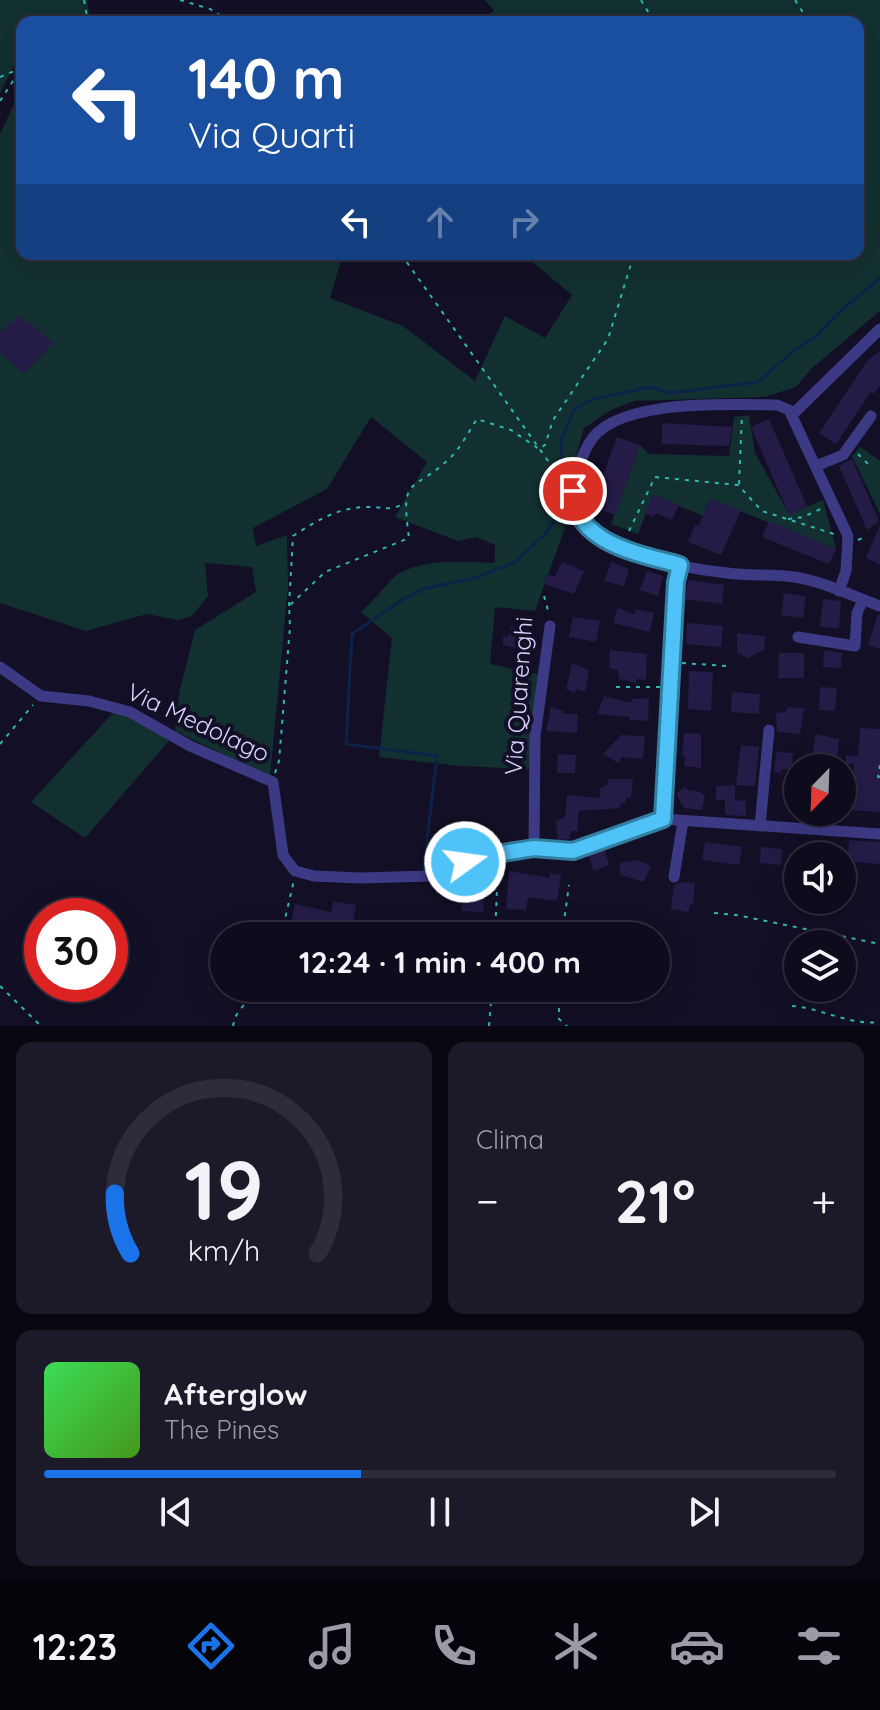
<!DOCTYPE html>
<html lang="it">
<meta charset="utf-8">
<style>
body{margin:0;font-family:Quicksand,sans-serif;background:#1c1929;color:#f1f3f6;height:100vh;display:flex;flex-direction:column;font-size:30px;white-space:nowrap}
*{box-sizing:border-box;margin:0}
p{font-size:26px;color:#9b9ba3}
.icon{flex:none;width:44px;height:44px;fill:none;stroke:currentColor;stroke-width:2;stroke-linecap:round;stroke-linejoin:round}
.map{position:relative;height:1026px;overflow:hidden}
.side{display:flex;flex-direction:column;gap:16px;padding:16px;background:#08060f;flex:1}
.side>*{flex:none}
.hud{position:absolute;left:16px;top:16px;width:848px;height:244px;border-radius:16px;box-shadow:0 8px 32px #0002,0 0 0 2px #2e2b3b;background:#1a4fa0;color:#fff;overflow:hidden}
.needle{width:52px;rotate:203deg}
.tools{position:absolute;left:784px;top:754px;display:grid;gap:16px}
.tools a{display:grid;place-items:center;width:72px;height:72px;border-radius:50%;background:#0e0b1c;box-shadow:0 8px 32px #0002,0 0 0 2px #2e2b3b;font-size:40px}
.speed{position:absolute;left:24px;top:898px;display:flex;gap:16px;font-size:40px;font-weight:700;text-align:center}
.speed>*{display:grid;place-content:center;width:104px;height:104px;border-radius:50%;background:#0e0b1c;box-shadow:0 8px 32px #0002,0 0 0 2px #2e2b3b;line-height:1}
.speed .limit{border:12px solid #d22;background:#fff;color:#111}
.pin{position:absolute;display:grid;place-items:center;width:68px;height:68px;color:#fff;margin:-34px;border:4px solid #fff;border-radius:50%;box-shadow:0 2px 8px #0007}
.me{position:absolute;width:88px;margin:-44px;rotate:76deg;stroke-linejoin:round;filter:drop-shadow(0 0 6px #0008)}
.turn{display:flex;align-items:center;gap:28px;height:168px;padding:0 40px;font-size:36px}
.turn .icon{width:104px;height:104px;stroke-width:2.5}
.turn b{display:block;font-size:56px;line-height:68px}
.lanes{display:flex;align-items:center;height:76px;padding:0 40px;background:#0003;justify-content:center;gap:40px;direction:ltr}
.lanes .off{opacity:.35}
.big{font-size:60px;font-weight:800;line-height:1.1}
.side .tile{flex:1;display:flex;flex-direction:column;justify-content:center;gap:12px;min-width:0;padding:0 28px;border-radius:16px;background:#1c1929}
.side .dial{align-items:center;gap:0}
.dial svg{height:208px;overflow:visible;fill:none;stroke:#2e2b3b;stroke-width:7;stroke-linecap:round;text-anchor:middle}
.dial text{fill:#f1f3f6;stroke:none}
.song{display:flex;align-items:center;gap:24px}
.cover{width:96px;height:96px;border-radius:12px;background:linear-gradient(135deg,hsl(130 70% 55%),hsl(100 70% 35%))}
.played{height:8px;border-radius:4px;background:linear-gradient(90deg,#1a73e8 40%,#2e2b3b 40%)}
.keys{display:flex;justify-content:space-around;direction:ltr}
.heat{display:flex;justify-content:space-between;align-items:center;font-size:44px;direction:ltr}
.side .tiles{flex:1;display:grid;gap:16px;grid-template-columns:1fr 1fr}
.tile:last-child{grid-column:span 2}
.trip{position:absolute;left:210px;top:922px;width:460px;height:80px;border-radius:40px;background:#0e0b1c;box-shadow:0 8px 32px #0002,0 0 0 2px #2e2b3b;font-weight:800;line-height:80px;text-align:center}
.dock{display:flex;height:128px;justify-content:space-around;align-items:center;background:#06040b;color:#9b9ba3}
.dock .icon{width:56px;height:56px}
.dock .active{color:#1a73e8}
.dock b{font-size:36px;color:#f1f3f6}
.map>svg:first-child{display:block}
.green{fill:#12302f}
.lines{fill:none;stroke-linecap:round;stroke-linejoin:round}
.stream{stroke:#0c2248;stroke-width:3}
.building{fill:#241b47}
.path{stroke:#2fb8b0;stroke-width:2;stroke-dasharray:4 6;stroke-linecap:butt}
.minor{stroke:#3d3a85;stroke-width:11}
.route-casing{stroke:#337fa1;stroke-width:20}
.route{stroke:#4fc3f7;stroke-width:14}
.labels{text-anchor:middle;stroke-width:8;stroke-linejoin:round;paint-order:stroke}
.street-label{font-size:24px;fill:#d9d4ff;stroke:#130f26}
</style>
<div class="map">
<svg width="880" height="1026" viewBox="0 0 880 1026">
<rect width="100%" height="100%" fill="#130f26"/>
<g class="green">
<polygon points="0,0 87,0 90,22 22,22 22,47 0,94"/>
<path d="M485,0h395v311l-68,57 -16,19 -31,10 -131,4 -23,9 -27,18 -11,39 -7,58 -31,86 -40,-4 -5,57 48,10 -8,95 -70,-3 -81,-9 13,-119 -31,-26c11,-10 20,-21 30,-32 24,-23 73,-18 104,-17v-18l-19,-8 -18,4 -63,-24 32,-55 -56,-45 -44,72 -74,39 3,18 31,-11 1,52 -18,190 -95,-46 5,-42 15,-59 61,-38 -4,-25 -47,-4 3,33 -16,20 -14,4 -31,-6 -61,17 -86,-28v-469l22,-47v167h314l5,7 -11,37 73,28 72,55 30,-65 40,22 27,-43 -47,-39 3,-2h330v-232h-379l15,-11z"/>
<polygon points="749,415 755,453 789,514 823,500 836,549 710,499 703,516 653,495 638,534 611,524 640,445 649,454 729,456 734,417"/>
<polygon points="860,447 880,461 880,514 852,456"/>
<polygon points="130,712 173,736 85,838 31,802 112,714"/>
</g>
<g class="lines">
<polyline class="stream" points="423,874 437,756 346,744 352,634 405,598 426,588 475,578 515,562 545,534 553,524 561,502 561,440 574,409 593,399 651,387 670,393 758,382 793,351 817,336 837,314 880,278"/>
</g>
<g class="building">
<polygon points="20,316 54,343 24,374 0,352 0,332"/>
<polygon points="880,351 880,385 874,394 871,391 836,444 819,433 868,360"/>
<polygon points="769,419 807,506 789,515 751,427"/>
<polygon points="662,423 732,427 729,446 662,444"/>
<polygon points="617,437 640,445 615,515 592,506"/>
<polygon points="852,459 879,521 867,530 839,466"/>
<polygon points="653,495 679,505 672,520 655,513 653,517 645,513"/>
<polygon points="710,499 741,510 721,555 688,542 695,525 699,526"/>
<polygon points="769,521 836,549 829,564 762,537"/>
<polygon points="880,525 880,565 866,558"/>
<polygon points="562,562 584,571 574,594 545,584 547,574 555,577"/>
<polygon points="611,562 629,569 624,586 604,581"/>
<polygon points="647,571 663,576 658,596 640,590"/>
<polygon points="688,580 724,585 722,604 685,599"/>
<polygon points="784,593 806,596 803,618 781,615"/>
<polygon points="823,599 841,601 839,628 820,627"/>
<polygon points="618,608 635,615 635,609 654,613 650,632 613,623"/>
<polygon points="878,614 880,615 880,649 868,645"/>
<polygon points="573,617 600,621 596,642 569,637"/>
<polygon points="687,623 723,626 721,647 686,644"/>
<polygon points="511,626 531,631 526,650 503,645 503,637 508,637"/>
<polygon points="737,633 765,636 764,650 748,658 737,653"/>
<polygon points="610,650 647,654 646,680 637,679 636,683 619,679 618,670 609,668"/>
<polygon points="824,650 842,653 841,668 823,667"/>
<polygon points="779,653 804,653 804,678 778,678"/>
<polygon points="572,663 589,670 585,692 577,689 574,693 566,689"/>
<polygon points="689,671 713,672 711,711 688,709"/>
<polygon points="820,687 837,688 835,711 819,710"/>
<polygon points="732,692 760,694 759,714 731,712"/>
<polygon points="604,696 631,703 632,699 649,698 648,721 630,720 630,717 597,714"/>
<polygon points="551,707 563,711 563,714 578,714 577,733 546,731"/>
<polygon points="787,707 804,708 800,734 777,732 776,713 786,712"/>
<polygon points="860,728 880,729 880,812 846,810 847,788 852,789 854,764 846,764 846,755 858,756"/>
<polygon points="684,733 701,734 701,768 684,766 685,756 682,756"/>
<polygon points="815,734 839,739 837,759 813,754"/>
<polygon points="621,735 645,736 643,759 622,757 618,763 603,754"/>
<polygon points="741,745 759,747 755,786 736,785"/>
<polygon points="776,752 793,753 792,770 782,769 782,773 774,772"/>
<polygon points="558,754 576,755 575,773 557,773"/>
<polygon points="608,779 633,779 631,798 626,798 626,803 621,803 620,808 578,811 578,831 571,831 569,839 558,840 556,820 565,818 567,795 600,798 600,788 607,785"/>
<polygon points="735,785 735,800 746,801 746,816 725,815 725,800 716,800 716,786"/>
<polygon points="685,787 688,790 700,792 705,796 702,810 684,808 676,794"/>
<polygon points="849,840 880,842 880,864 842,861 842,850 848,851"/>
<polygon points="705,842 742,847 739,865 702,860"/>
<polygon points="761,847 782,849 781,865 760,863"/>
<polygon points="799,847 836,850 836,856 798,856"/>
<polygon points="604,849 609,865 594,871 588,855"/>
<polygon points="637,860 651,866 644,882 620,875 620,863"/>
<polygon points="509,871 550,878 550,873 561,875 557,901 528,897 526,910 506,909"/>
<polygon points="681,882 695,883 693,904 690,904 688,912 671,909 674,885"/>
<polygon points="463,884 485,886 483,912 461,911"/>
<polygon points="333,901 356,905 351,936 336,936 338,928 322,924 319,936 301,936 304,926 291,923 295,904 331,912"/>
<polygon points="502,988 524,988 523,1001 502,1001"/>
</g>
<g class="lines">
<g class="path">
<polyline points="84,0 88,22"/>
<polyline points="180,0 210,9 231,22"/>
<polyline points="641,0 654,22"/>
<polyline points="795,0 809,22"/>
<polyline points="0,77 21,68"/>
<polyline points="0,101 22,67"/>
<polyline points="401,254 563,482"/>
<polyline points="858,454 871,467"/>
<polyline points="739,484 742,414"/>
<polyline points="788,519 803,517 823,508"/>
<polyline points="629,531 655,477 738,485 762,511 834,534"/>
<polyline points="858,540 867,536"/>
<polyline points="544,596 549,614"/>
<path d="M289,606l4,-70c23,-15 44,-28 72,-29 15,-1 24,5 38,-3"/>
<polyline points="682,663 727,666"/>
<polyline points="616,687 661,687"/>
<polyline points="0,744 33,705"/>
<polyline points="880,765 878,777 880,777"/>
<path d="M275,773l4,-12 11,-134 -1,-21 36,-34 84,-34c-9,-66 3,-43 42,-81 10,-10 18,-26 26,-38l34,11 28,19 6,-4 8,-25 55,-81 26,-85"/>
<polyline points="714,913 736,915 880,944"/>
<polyline points="281,936 294,880"/>
<polyline points="495,936 498,865"/>
<polyline points="562,936 569,885"/>
<polyline points="0,986 41,1026"/>
<polyline points="559,988 559,1019 567,1026"/>
<path d="M792,1006c29,2 59,20 88,16"/>
<polyline points="233,1026 235,1017 256,988"/>
<polyline points="489,1026 492,988"/>
</g>
<g class="minor">
<polyline points="793,414 880,329"/>
<polyline points="816,466 843,455 871,416"/>
<path d="M839,591l7,-20 2,-35 -59,-126 -12,-5c-47,0 -165,-8 -189,40 -7,14 -18,36 -15,52 8,54 110,71 154,76 22,3 45,1 67,4 28,4 59,19 86,29"/>
<polyline points="798,637 855,646 857,613 863,600"/>
<polyline points="0,667 41,696 89,701 130,712 190,746 273,782 283,855 295,871 314,876 360,878 432,876 446,869 484,856 534,848 573,851 663,819 880,834"/>
<polyline points="663,819 676,582 680,565"/>
<polyline points="760,826 769,730"/>
<polyline points="534,848 535,736 550,626"/>
<polyline points="674,877 683,821"/>
</g>
</g>
<g class="lines">
<g class="route-casing">
<path id="route" d="M465,862l19,-6 50,-8 39,3 90,-32 13,-237 4,-17c-39,-11 -106,-21 -107,-74"/>
</g>
<use href="#route" class="route"/>
</g>
<g class="labels">
<g class="street-label">
<text transform="translate(519 696) rotate(-86)" y="8">Via Quarenghi</text>
<text transform="translate(198 723) rotate(25)" y="8">Via Medolago</text>
</g>
</g>
</svg>
<div class="tools">
<a><svg class="needle" viewBox="-14 -14 28 28"><path d="M0-13l5 13h-10z" fill="#e53935"/><path d="M0 13l5-13h-10z" fill="#9b9ba3"/></svg></a>
<a><svg class="icon" aria-label="sound" viewBox="0 0 24 24"><path d="M4 9h4l5-4v14l-5-4H4zM17 9q2 3 0 6"/></svg></a>
<a><svg class="icon" aria-label="layers" viewBox="0 0 24 24"><path d="M12 4l9 5-9 5-9-5zM3 14l9 5 9-5"/></svg></a>
</div>
<div class="speed"><div class="limit">30</div></div>
<div class="pin" style="left:573px;top:491px;background:#d93025"><svg class="icon" aria-label="arrive" viewBox="0 0 24 24"><path d="M6 21V4h12l-3 4 3 4H6"/></svg></div>
<svg class="me" style="left:465px;top:862px" viewBox="-20 -20 40 40"><circle r="17" fill="#4fc3f7" stroke="#fff" stroke-width="3"/><path d="M0-11L8 9 0 5-8 9z" fill="#fff"/></svg>
<div class="trip">12:24 · 1 min · 400 m</div>
<div class="hud">
<div class="turn"><svg class="icon" aria-label="left" viewBox="0 0 24 24"><path d="M17 20v-9H6M10 6l-5 5 5 5"/></svg><div><b>140 m</b>Via Quarti</div></div>
<div class="lanes"><svg class="icon" aria-label="left" viewBox="0 0 24 24"><path d="M17 20v-9H6M10 6l-5 5 5 5"/></svg><svg class="icon off" aria-label="ahead" viewBox="0 0 24 24"><path d="M12 20V5M6 11l6-6 6 6"/></svg><svg class="icon off" aria-label="right" viewBox="0 0 24 24"><path d="M7 20v-9h11M14 6l5 5-5 5"/></svg></div>
</div>
</div>
<section class="side">
<div class="tiles">
<div class="tile dial"><svg viewBox="0 0 100 80">
<path d="M14 69A42 42 0 1 1 86 69"/>
<path d="M14 69A42 42 0 0 1 8 46" stroke="#1a73e8"/>
<text x="50" y="56" font-size="32" font-weight="700">19</text>
<text x="50" y="72" font-size="11">km/h</text>
</svg></div>
<div class="tile"><p>Clima</p>
<div class="heat"><a>−</a><b class="big">21°</b><a>+</a></div>
</div>
<div class="tile">
<div class="song"><i class="cover"></i><div><b>Afterglow</b><p>The Pines</p></div></div>
<div class="played"></div>
<div class="keys"><svg class="icon" aria-label="previous" viewBox="0 0 24 24"><path d="M18 5L8 12l10 7zM5 5v14"/></svg><svg class="icon" aria-label="pause" viewBox="0 0 24 24"><path d="M8 5v14M16 5v14"/></svg><svg class="icon" aria-label="next" viewBox="0 0 24 24"><path d="M6 5l10 7-10 7zM19 5v14"/></svg></div>
</div>
</div>
</section>
<nav class="dock">
<b>12:23</b>
<svg class="icon active" aria-label="directions" viewBox="0 0 24 24"><path d="M12 3l9 9-9 9-9-9zM9 14v-3h6M13 9l2 2-2 2"/></svg>
<svg class="icon" aria-label="music" viewBox="0 0 24 24"><path d="M9 18V5l10-2v13"/><circle cx="6" cy="18" r="3"/><circle cx="16" cy="16" r="3"/></svg>
<svg class="icon" aria-label="phone" viewBox="0 0 24 24"><path d="M5 4h4l2 5-3 2q2 4 5 5l2-3 5 2v4C11 20 4 13 5 4z"/></svg>
<svg class="icon" aria-label="climate" viewBox="0 0 24 24"><path d="M12 3v18M4 7l16 10M4 17L20 7"/></svg>
<svg class="icon" aria-label="car" viewBox="0 0 24 24"><path d="M5 17H2v-5l4-1 3-4h7l3 4 3 1v5h-3M9 17h6M6 11h13"/><circle cx="7" cy="17" r="2"/><circle cx="17" cy="17" r="2"/></svg>
<svg class="icon" aria-label="filters" viewBox="0 0 24 24"><path d="M4 7h16M4 17h16"/><circle cx="9" cy="7" r="2"/><circle cx="15" cy="17" r="2"/></svg>
</nav>
